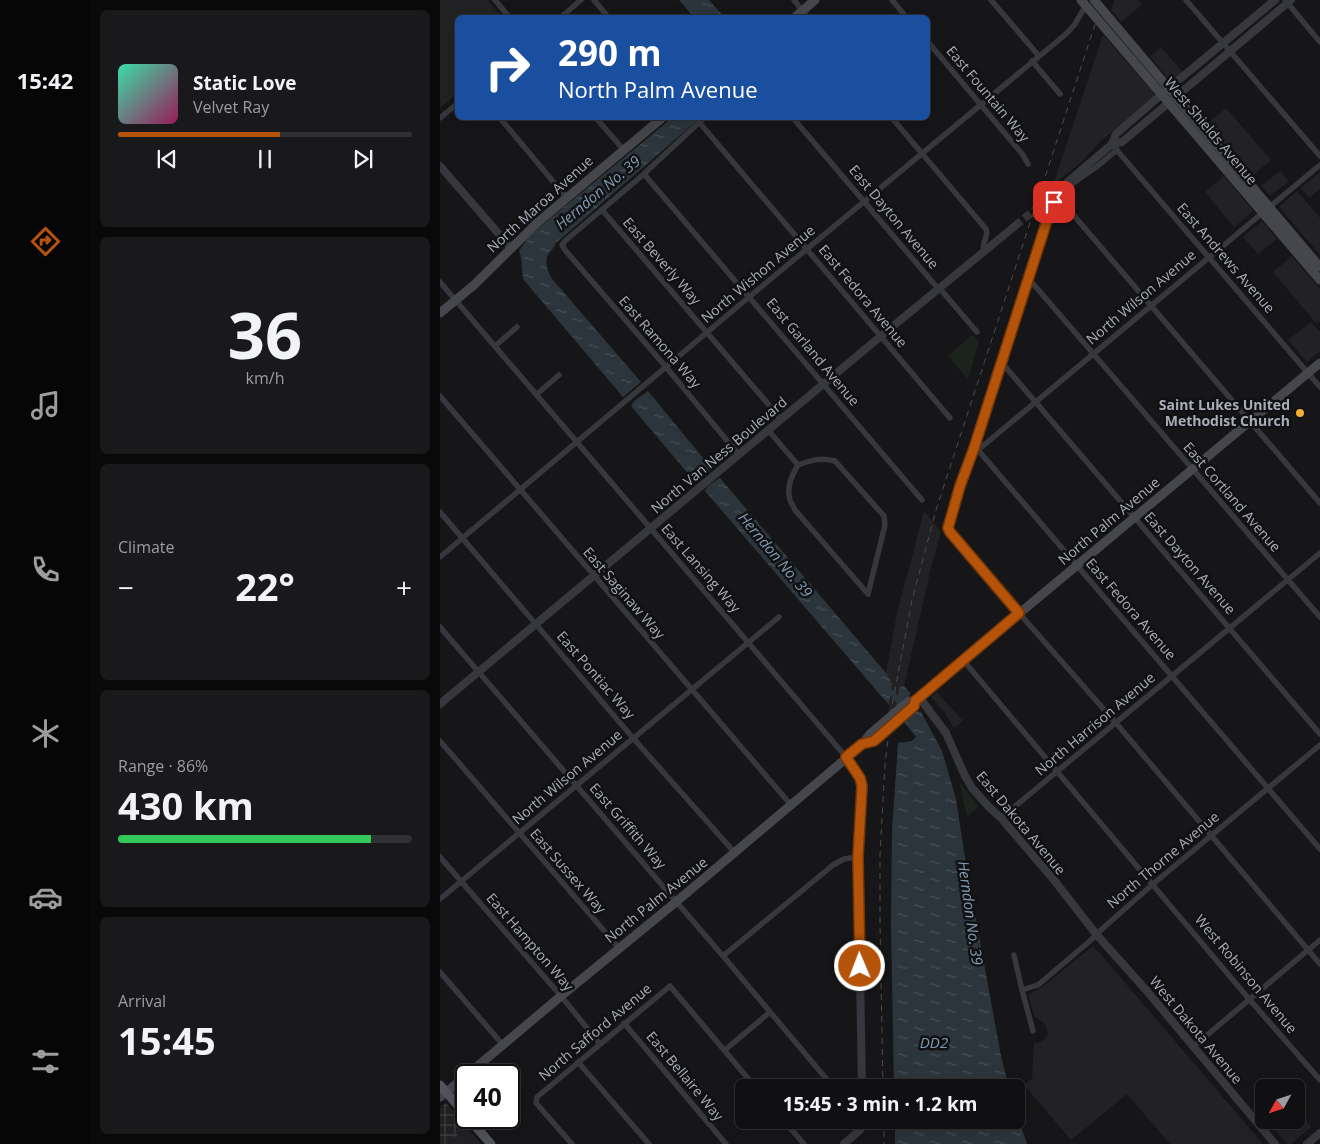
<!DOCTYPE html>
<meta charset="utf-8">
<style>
body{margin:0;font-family:"Open Sans",sans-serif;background:#19191b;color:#f1f3f6;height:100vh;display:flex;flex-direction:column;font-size:19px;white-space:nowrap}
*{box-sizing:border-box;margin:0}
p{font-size:16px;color:#9c9d9f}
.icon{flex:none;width:28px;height:28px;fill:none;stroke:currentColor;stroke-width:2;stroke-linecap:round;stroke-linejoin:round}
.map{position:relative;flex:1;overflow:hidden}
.drawer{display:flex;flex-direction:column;gap:10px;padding:10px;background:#09090a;width:350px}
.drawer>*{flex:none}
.top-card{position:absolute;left:15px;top:15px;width:475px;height:105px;border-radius:8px;box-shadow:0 5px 20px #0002,0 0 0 1px #303032;background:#1a4fa0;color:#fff;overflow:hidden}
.needle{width:32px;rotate:230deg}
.fabs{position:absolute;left:815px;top:1079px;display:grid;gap:10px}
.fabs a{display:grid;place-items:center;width:50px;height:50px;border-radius:8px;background:#101012;box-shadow:0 5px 20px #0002,0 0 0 1px #303032;font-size:25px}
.speed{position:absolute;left:15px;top:1064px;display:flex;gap:10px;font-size:25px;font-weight:700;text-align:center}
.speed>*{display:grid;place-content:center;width:65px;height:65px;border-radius:50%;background:#101012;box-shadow:0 5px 20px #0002,0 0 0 1px #303032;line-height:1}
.speed .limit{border:2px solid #111;border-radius:8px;background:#fff;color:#111}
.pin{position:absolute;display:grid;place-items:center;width:42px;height:42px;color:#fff;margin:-21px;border-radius:10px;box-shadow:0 2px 8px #0006}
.me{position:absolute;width:55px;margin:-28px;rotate:359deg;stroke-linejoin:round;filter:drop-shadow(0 0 4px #0008)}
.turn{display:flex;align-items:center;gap:18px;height:105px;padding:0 20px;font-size:22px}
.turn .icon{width:65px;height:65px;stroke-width:2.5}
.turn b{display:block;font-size:35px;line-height:42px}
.big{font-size:38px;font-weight:700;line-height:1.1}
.drawer .tile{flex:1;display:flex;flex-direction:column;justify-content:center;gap:8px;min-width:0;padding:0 18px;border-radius:8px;background:#19191b}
.drawer .dial{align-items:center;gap:0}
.dial b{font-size:65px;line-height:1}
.song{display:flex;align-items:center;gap:15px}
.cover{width:60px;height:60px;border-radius:8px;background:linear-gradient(135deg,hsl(160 70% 55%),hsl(330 70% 35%))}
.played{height:5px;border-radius:2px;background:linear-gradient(90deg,#b45309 55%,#303032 55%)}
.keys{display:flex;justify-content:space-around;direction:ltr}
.heat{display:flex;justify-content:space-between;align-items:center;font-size:28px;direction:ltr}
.charge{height:8px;border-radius:4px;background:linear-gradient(90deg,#34c759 86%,#303032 0)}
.trip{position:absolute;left:295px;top:1079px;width:290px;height:50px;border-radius:8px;background:#101012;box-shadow:0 5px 20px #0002,0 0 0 1px #303032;font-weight:700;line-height:50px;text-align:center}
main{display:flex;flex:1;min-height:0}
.tabs{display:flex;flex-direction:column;width:90px;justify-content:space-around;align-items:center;background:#060607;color:#9c9d9f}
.tabs .icon{width:35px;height:35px}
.tabs .on{color:#b45309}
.tabs b{font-size:22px;color:#f1f3f6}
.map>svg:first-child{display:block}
.built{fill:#222225}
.industrial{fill:url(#industrial-grid)}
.green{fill:#1c231d}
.water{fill:url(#water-ripples)}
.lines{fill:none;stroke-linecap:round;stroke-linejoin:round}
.canal{stroke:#2c353c;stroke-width:5}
.tertiary-tunnel{stroke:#333438;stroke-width:8;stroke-dasharray:8 4;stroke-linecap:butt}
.minor{stroke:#37383d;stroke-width:5.5}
.tertiary{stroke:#37383d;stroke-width:8}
.secondary{stroke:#45474d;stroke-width:9}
.primary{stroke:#53555c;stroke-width:9}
.rail{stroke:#4a4c52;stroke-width:1;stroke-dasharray:6 5;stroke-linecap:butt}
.route-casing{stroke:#753606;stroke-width:12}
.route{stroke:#b45309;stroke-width:9}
.poi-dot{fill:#f2b134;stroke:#111113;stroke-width:2}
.labels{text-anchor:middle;stroke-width:5;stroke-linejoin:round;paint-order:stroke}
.street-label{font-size:14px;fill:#a8adb8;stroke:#111113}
.poi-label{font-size:14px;font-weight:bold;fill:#a8adb8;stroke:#111113;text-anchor:end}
.water-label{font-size:15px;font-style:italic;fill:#7f9bb3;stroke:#111113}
</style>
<main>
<nav class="tabs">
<b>15:42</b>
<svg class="icon on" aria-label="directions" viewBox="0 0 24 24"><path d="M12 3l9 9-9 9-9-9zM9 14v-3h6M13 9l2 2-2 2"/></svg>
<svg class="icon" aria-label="music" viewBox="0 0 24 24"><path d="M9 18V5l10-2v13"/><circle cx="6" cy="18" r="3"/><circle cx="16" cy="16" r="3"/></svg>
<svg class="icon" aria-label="phone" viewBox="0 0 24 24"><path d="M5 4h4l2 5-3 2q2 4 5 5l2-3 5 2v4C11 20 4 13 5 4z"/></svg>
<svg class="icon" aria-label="climate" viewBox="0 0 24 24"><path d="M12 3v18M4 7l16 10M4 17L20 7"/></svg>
<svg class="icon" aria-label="car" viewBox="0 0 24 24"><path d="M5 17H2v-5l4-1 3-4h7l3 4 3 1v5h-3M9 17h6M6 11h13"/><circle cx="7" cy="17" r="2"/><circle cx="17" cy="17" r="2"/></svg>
<svg class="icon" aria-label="filters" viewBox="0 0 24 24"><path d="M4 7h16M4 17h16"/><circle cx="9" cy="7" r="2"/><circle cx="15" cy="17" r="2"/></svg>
</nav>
<section class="drawer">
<div class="tile">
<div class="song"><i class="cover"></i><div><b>Static Love</b><p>Velvet Ray</p></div></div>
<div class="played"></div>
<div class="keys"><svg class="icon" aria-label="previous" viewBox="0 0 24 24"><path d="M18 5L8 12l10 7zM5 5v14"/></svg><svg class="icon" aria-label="pause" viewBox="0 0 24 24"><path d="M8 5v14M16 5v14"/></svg><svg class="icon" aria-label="next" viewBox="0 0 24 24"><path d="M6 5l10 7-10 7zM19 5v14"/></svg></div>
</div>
<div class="tile dial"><b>36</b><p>km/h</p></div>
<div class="tile"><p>Climate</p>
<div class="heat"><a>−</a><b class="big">22°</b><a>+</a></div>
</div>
<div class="tile"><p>Range · 86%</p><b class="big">430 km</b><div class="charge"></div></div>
<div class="tile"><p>Arrival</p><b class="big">15:45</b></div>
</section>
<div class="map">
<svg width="880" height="1144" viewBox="0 0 880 1144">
<defs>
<pattern id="industrial-grid" width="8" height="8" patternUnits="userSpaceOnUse" patternTransform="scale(1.25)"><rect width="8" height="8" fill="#222225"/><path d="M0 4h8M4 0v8" fill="none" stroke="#3f3f43"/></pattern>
<pattern id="water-ripples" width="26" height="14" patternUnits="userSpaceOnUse" patternTransform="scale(1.25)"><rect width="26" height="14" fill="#2c353c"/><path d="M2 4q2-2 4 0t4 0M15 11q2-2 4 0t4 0" fill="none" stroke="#485056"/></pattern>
</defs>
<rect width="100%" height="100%" fill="#161618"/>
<g class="built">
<polygon points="0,0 47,0 62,17 18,18 17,93 0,108"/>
<polygon points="674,0 698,0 702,5 681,22 671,10"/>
<polygon points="663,35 714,93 714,98 662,140 640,163 613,185"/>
<polygon points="721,47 743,73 733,81 730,80 710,57"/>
<polygon points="786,108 831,160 812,176 768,124"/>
<polygon points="840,171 849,181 830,196 821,186"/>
<polygon points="880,172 880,189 869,198 861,188"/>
<polygon points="784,176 813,211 794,227 765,192"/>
<polygon points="857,191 880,218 880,255 840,208 840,206"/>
<polygon points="821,222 823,222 837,239 818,254 803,237"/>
<polygon points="852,256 880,289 880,321 877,324 833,272"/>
<polygon points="871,322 880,332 880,351 867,362 848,340"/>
<polygon points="484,511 501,532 491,568 464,686 459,687 456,707 448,714 452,683 446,673 457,613"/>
<polygon points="497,692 523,721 514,728 505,713 491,697"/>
<polygon points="653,946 663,957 823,1144 730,1144 687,1094 631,1140 584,1085 592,1079 594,1043 602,1042 606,1038 608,1033 605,1024 594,1016 588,994 601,988"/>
<polygon points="856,1109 871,1127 851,1144 847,1144 832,1126 839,1120 856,1120"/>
<polygon points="27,1127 41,1144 7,1144"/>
</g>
<polygon class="industrial" points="6,1103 27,1127 7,1144 0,1144 0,1108"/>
<g class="green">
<polygon points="532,335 539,342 528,379 508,356"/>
<polygon points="519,781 539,807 527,817"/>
</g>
<g class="water">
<polygon points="239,0 269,0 284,17 254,17"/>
<path d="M232,118h28l-144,125c-2,5 -4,6 -7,10 -6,9 -1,19 4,27l88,102 -18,15 -100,-118c-1,-8 -1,-21 -4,-28l10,-14 11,-10z"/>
<polygon points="208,391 272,469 256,483 191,406 194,401"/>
<polygon points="280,478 446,673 452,683 449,705 265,491 268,486"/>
<polygon points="464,686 471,694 456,707 459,687"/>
<polygon points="476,711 481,712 502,751 516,799 527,871 561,1056 569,1087 454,1087 451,924 452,830 458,743 472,741 476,737 464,722"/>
<polygon points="576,1111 587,1144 455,1144 455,1120 576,1120"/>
</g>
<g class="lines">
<polyline class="canal" points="447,687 460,703"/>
<polyline class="tertiary-tunnel" points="575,226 603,203"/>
<g class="minor">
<polyline points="55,0 70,18"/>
<polyline points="154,0 169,18"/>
<polyline points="354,0 368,18"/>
<polyline points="452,0 467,18"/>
<polyline points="551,0 599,56"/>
<polyline points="746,0 880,156"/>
<polyline points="845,0 880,42"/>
<polyline points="120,18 141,0"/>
<polyline points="488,42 583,155 588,164"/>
<polyline points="592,61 620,94"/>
<polyline points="0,118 18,103"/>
<polyline points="60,118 126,197"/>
<polyline points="156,118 183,149"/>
<polyline points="264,118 208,170 204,174 125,241 122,245 125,250 226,367 299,455"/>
<polyline points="353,118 495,285 502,291 537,332"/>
<path d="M452,118l94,111c3,8 -5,14 -2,21"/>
<polyline points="259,122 510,418"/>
<polyline points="675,148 880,387"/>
<path d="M677,150c-8,6 -16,14 -25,20 -15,10 -32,22 -41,38l-77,240 -14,38 -12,42 2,4 69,81 97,110 204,241"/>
<polyline points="204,174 482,500"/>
<polyline points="618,197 880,503"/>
<polyline points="162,210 341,419"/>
<polyline points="589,279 880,617"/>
<polyline points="0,282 406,757"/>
<polyline points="55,346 77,327"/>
<polyline points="562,363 880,734"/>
<polyline points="97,394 119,375"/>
<polyline points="0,396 351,805"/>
<polyline points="328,430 358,465"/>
<polyline points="534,448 538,450 880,849"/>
<polyline points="538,450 880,165"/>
<path d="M358,465c14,-5 23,-8 37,-4l49,55 1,9 -17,69"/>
<path d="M358,465c-6,10 -12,22 -8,35 1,3 4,7 5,10l73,84"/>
<polyline points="0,512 193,738 295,853"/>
<polyline points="0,557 309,297 626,34 635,24 646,5"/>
<polyline points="0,627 283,956 394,1088"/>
<polyline points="523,660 809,999 880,1080"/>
<polyline points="0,741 179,948"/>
<polyline points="561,818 880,553"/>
<polyline points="0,857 121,996 160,1044"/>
<polyline points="0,899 339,617"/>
<polyline points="574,955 582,990 593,1031"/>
<polyline points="283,956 393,865 404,859 418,857"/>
<polyline points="0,972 63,1045"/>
<polyline points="582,990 598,985 651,940 662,929 713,884 880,745"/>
<polyline points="184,1023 286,1144"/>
<polyline points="753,1047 880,940"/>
<polyline points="285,1050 330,1012"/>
<polyline points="138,1062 209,1144"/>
<polyline points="343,1120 364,1144"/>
<polyline points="132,1144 96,1103 97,1097 230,986 316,1088"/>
</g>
<g class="tertiary">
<polyline points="672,144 682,142 851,0"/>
<polyline points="0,166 71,248"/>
<polyline points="603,203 672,144 676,134 729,88 835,0"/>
<polyline points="479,697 506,733 525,776 532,788 548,806 561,818 614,880 656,934 706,990 835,1144"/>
<polyline points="0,704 441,336 575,226"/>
<polyline points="406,757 420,778 422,786 418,857 422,1088"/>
<polyline points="404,1144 421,1129 423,1120"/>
<polyline points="867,1144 880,1133"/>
</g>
<g class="secondary">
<polyline points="641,0 880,280"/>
<polyline points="654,0 880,267"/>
<polyline points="354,18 375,0"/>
<polyline points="0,313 34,285 97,223 222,118"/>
<path d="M423,744c20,-6 36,-24 51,-38l1,-5"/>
<polyline points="27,1075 121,996 236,902 422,745 430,734 469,701 475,701 479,697 880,363"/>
<polyline points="0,1097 26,1076"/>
</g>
<g class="primary">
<polyline points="0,1085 26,1115"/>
<polyline points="28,1118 51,1144"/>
</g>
<g class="rail">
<polyline points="443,1088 440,923 440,855 445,764 452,706 472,600 496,510 663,0"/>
<polyline points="444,1120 444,1144"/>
</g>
</g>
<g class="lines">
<g class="route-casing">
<polyline id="route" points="420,966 418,857 422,786 420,778 406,757 422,744 434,741 474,706 475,701 579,613 510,532 508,528 520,486 534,448 611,208 614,202"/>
</g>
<use href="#route" class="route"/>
</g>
<circle class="poi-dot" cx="860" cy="413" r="5"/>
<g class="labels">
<g class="street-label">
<text transform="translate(548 94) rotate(50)" y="5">East Fountain Way</text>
<text transform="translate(771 131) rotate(50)" y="5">West Shields Avenue</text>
<text transform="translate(100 204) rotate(-42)" y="5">North Maroa Avenue</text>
<text transform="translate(454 217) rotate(50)" y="5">East Dayton Avenue</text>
<text transform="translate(786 258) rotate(49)" y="5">East Andrews Avenue</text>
<text transform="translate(222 261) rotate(49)" y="5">East Beverly Way</text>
<text transform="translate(318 274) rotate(-40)" y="5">North Wishon Avenue</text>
<text transform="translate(423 296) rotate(50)" y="5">East Fedora Avenue</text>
<text transform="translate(701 297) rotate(-40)" y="5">North Wilson Avenue</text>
<text transform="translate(220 342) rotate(49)" y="5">East Ramona Way</text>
<text transform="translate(373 352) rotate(50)" y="5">East Garland Avenue</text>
<text transform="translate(279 455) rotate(-40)" y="5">North Van Ness Boulevard</text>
<text transform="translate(792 497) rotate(49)" y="5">East Cortland Avenue</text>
<text transform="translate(669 521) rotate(-40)" y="5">North Palm Avenue</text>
<text transform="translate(750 563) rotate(49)" y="5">East Dayton Avenue</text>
<text transform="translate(261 568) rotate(49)" y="5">East Lansing Way</text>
<text transform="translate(184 593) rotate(49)" y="5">East Saginaw Way</text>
<text transform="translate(691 609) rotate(49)" y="5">East Fedora Avenue</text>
<text transform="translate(156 675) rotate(49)" y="5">East Pontiac Way</text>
<text transform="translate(655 724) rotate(-40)" y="5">North Harrison Avenue</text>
<text transform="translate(127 777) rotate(-40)" y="5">North Wilson Avenue</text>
<text transform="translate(581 823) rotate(50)" y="5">East Dakota Avenue</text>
<text transform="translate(188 826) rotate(49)" y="5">East Griffith Way</text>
<text transform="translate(723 860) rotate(-40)" y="5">North Thorne Avenue</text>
<text transform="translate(128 871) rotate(49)" y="5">East Sussex Way</text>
<text transform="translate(216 900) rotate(-39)" y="5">North Palm Avenue</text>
<text transform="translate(90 942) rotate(49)" y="5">East Hampton Way</text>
<text transform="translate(806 974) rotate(50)" y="5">West Robinson Avenue</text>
<text transform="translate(756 1030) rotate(50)" y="5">West Dakota Avenue</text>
<text transform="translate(155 1032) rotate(-40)" y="5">North Safford Avenue</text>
<text transform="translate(245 1076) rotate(50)" y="5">East Bellaire Way</text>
</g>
<g class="poi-label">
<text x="850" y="410">Saint Lukes United<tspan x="850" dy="16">Methodist Church</tspan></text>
</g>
<g class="water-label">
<text transform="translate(158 193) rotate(-40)" y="5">Herndon No. 39</text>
<text transform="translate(335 555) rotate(50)" y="5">Herndon No. 39</text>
<text transform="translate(530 913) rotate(82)" y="5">Herndon No. 39</text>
<text x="494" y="1048">DD2</text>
</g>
</g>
</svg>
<div class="fabs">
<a><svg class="needle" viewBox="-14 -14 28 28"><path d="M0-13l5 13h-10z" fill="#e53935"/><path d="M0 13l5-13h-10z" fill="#9c9d9f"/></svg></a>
</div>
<div class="speed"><div class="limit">40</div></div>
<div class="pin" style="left:614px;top:202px;background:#d93025"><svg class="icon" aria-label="arrive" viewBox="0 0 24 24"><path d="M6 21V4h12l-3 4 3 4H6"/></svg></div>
<svg class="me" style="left:420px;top:966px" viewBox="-20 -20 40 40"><circle r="17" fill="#b45309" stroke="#fff" stroke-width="3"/><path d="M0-11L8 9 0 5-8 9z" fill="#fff"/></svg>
<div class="trip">15:45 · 3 min · 1.2 km</div>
<div class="top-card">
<div class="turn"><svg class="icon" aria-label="right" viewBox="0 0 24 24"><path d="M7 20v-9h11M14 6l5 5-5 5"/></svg><div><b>290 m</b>North Palm Avenue</div></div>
</div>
</div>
</main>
